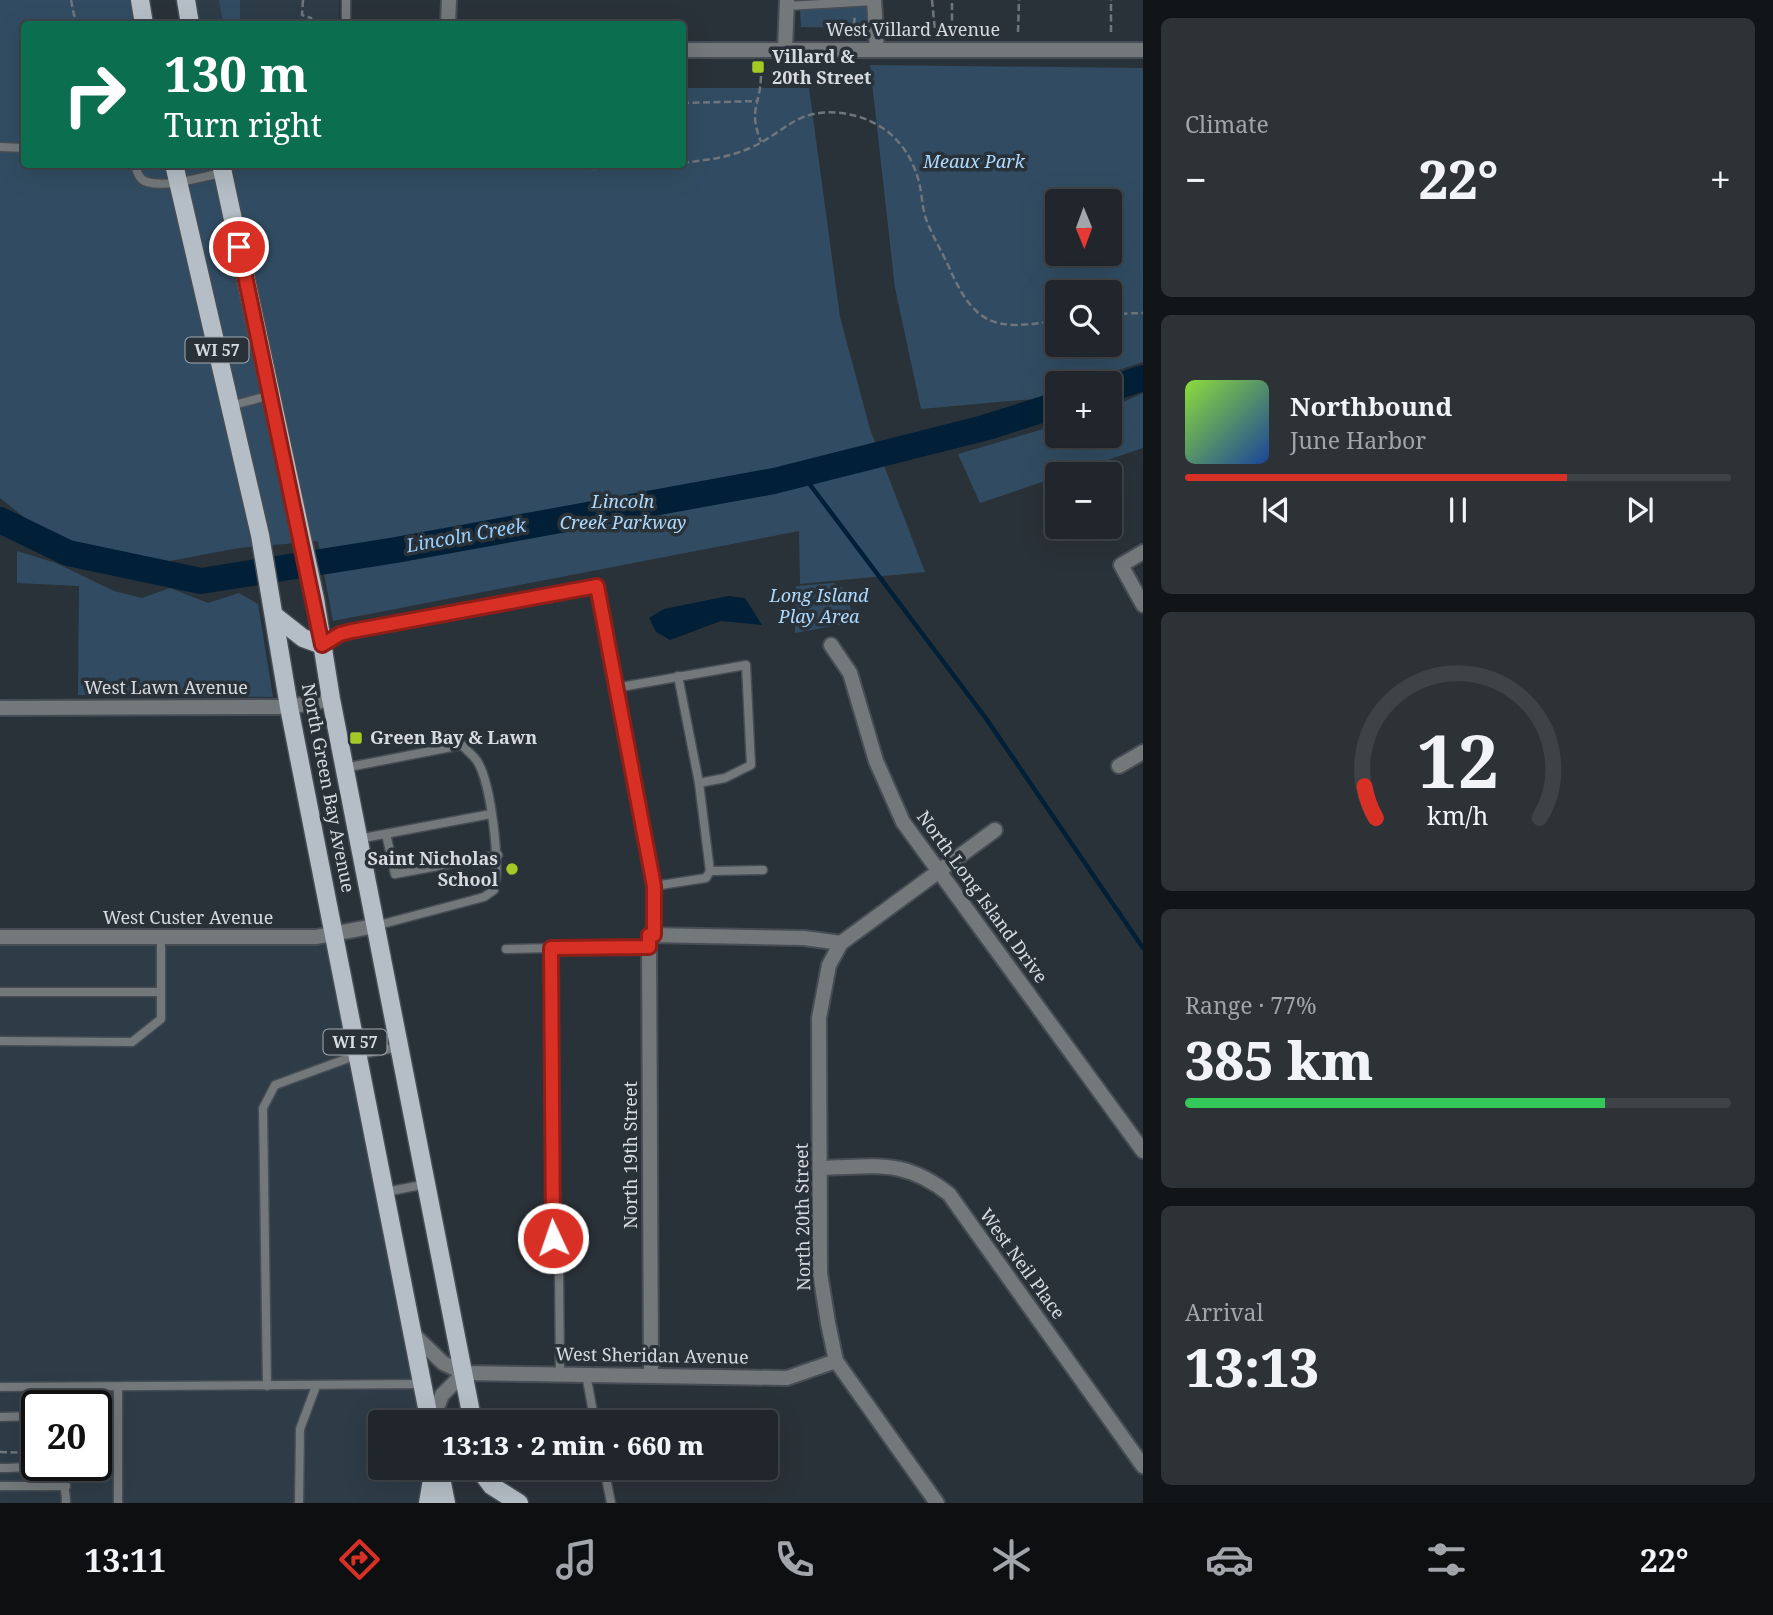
<!DOCTYPE html>
<meta charset="utf-8">
<style>
body{margin:0;font-family:"Noto Serif",serif;background:#2d3237;color:#f1f3f6;height:100vh;display:flex;flex-direction:column;font-size:26px;white-space:nowrap}
*{box-sizing:border-box;margin:0}
p{font-size:23px;color:#a2a5a9}
.icon{flex:none;width:38px;height:38px;fill:none;stroke:currentColor;stroke-width:2;stroke-linecap:round;stroke-linejoin:round}
.map{position:relative;flex:1;overflow:hidden}
.details{display:flex;flex-direction:column;gap:18px;padding:18px;background:#121518;width:630px}
.details>*{flex:none}
.hud{position:absolute;left:21px;top:21px;width:665px;height:147px;border-radius:7px;box-shadow:0 7px 28px #0002,0 0 0 2px #3d4347;background:#0b6e4f;color:#fff;overflow:hidden}
.needle{width:46px;rotate:179deg}
.fabs{position:absolute;left:1045px;top:189px;display:grid;gap:14px}
.fabs a{display:grid;place-items:center;width:77px;height:77px;border-radius:7px;background:#20262b;box-shadow:0 7px 28px #0002,0 0 0 2px #3d4347;font-size:35px}
.speed{position:absolute;left:21px;top:1390px;display:flex;gap:14px;font-size:35px;font-weight:700;text-align:center}
.speed>*{display:grid;place-content:center;width:91px;height:91px;border-radius:50%;background:#20262b;box-shadow:0 7px 28px #0002,0 0 0 2px #3d4347;line-height:1}
.speed .limit{border:4px solid #111;border-radius:10px;background:#fff;color:#111}
.pin{position:absolute;display:grid;place-items:center;width:60px;height:60px;color:#fff;margin:-30px;border:4px solid #fff;border-radius:50%;box-shadow:0 2px 7px #0007}
.me{position:absolute;width:77px;margin:-38px;rotate:357deg;stroke-linejoin:round;filter:drop-shadow(0 0 5px #0008)}
.turn{display:flex;align-items:center;gap:24px;height:147px;padding:0 28px;font-size:32px}
.turn .icon{width:91px;height:91px;stroke-width:2.5}
.turn b{display:block;font-size:49px;line-height:60px}
.big{font-size:52px;font-weight:800;line-height:1.1}
.details .tile{flex:1;display:flex;flex-direction:column;justify-content:center;gap:10px;min-width:0;padding:0 24px;border-radius:10px;background:#2d3237}
.details .dial{align-items:center;gap:0}
.dial svg{height:182px;overflow:visible;fill:none;stroke:#3d4347;stroke-width:7;stroke-linecap:round;text-anchor:middle}
.dial text{fill:#f1f3f6;stroke:none}
.song{display:flex;align-items:center;gap:21px}
.cover{width:84px;height:84px;border-radius:10px;background:linear-gradient(135deg,hsl(90 70% 55%),hsl(220 70% 35%))}
.played{height:7px;border-radius:4px;background:linear-gradient(90deg,#d93025 70%,#3d4347 70%)}
.keys{display:flex;justify-content:space-around;direction:ltr}
.heat{display:flex;justify-content:space-between;align-items:center;font-size:38px;direction:ltr}
.charge{height:10px;border-radius:5px;background:linear-gradient(90deg,#34c759 77%,#3d4347 0)}
.trip{position:absolute;left:368px;top:1410px;width:410px;height:70px;border-radius:7px;background:#20262b;box-shadow:0 7px 28px #0002,0 0 0 2px #3d4347;font-weight:800;line-height:70px;text-align:center}
.tab-bar{display:flex;height:112px;justify-content:space-around;align-items:center;background:#0d0f11;color:#a2a5a9}
.tab-bar .icon{width:49px;height:49px}
.tab-bar .selected{color:#d93025}
.tab-bar b{font-size:32px;color:#f1f3f6}
main{display:flex;flex:1;min-height:0}
.map>svg:first-child{display:block}
.built{fill:#2e3c47;fill-rule:evenodd}
.green{fill:#314c62;fill-rule:evenodd}
.water{fill:#012037}
.lines{fill:none;stroke-linecap:round;stroke-linejoin:round}
.stream{stroke:#012037;stroke-width:4.5}
.river{stroke:#012037;stroke-width:26}
.service-casing{stroke:#464d54;stroke-width:11}
.minor-casing{stroke:#464d54;stroke-width:18}
.tertiary-casing{stroke:#464d54;stroke-width:18}
.primary-casing{stroke:#464d54;stroke-width:21}
.path{stroke:#6f757c;stroke-width:2.5;stroke-dasharray:7 3.5;stroke-linecap:butt}
.service{stroke:#73787b;stroke-width:8}
.minor{stroke:#73787b;stroke-width:14}
.tertiary{stroke:#73787b;stroke-width:14}
.primary{stroke:#b5bec6;stroke-width:18}
.route-casing{stroke:#8d1f18;stroke-width:18}
.route{stroke:#d93025;stroke-width:12}
.poi-dot{fill:#a4c825;stroke:#2a3239;stroke-width:2.5}
.labels{text-anchor:middle;stroke-width:7;stroke-linejoin:round;paint-order:stroke}
.shield{fill:#2a3239;stroke:#a2a8ae;stroke-width:2}
.shield-label{font-size:16px;font-weight:bold;fill:#d6dbe0}
.street-label{font-size:18px;fill:#d6dbe0;stroke:#2a3239}
.poi-label{font-size:18px;font-weight:bold;fill:#d6dbe0;stroke:#2a3239;text-anchor:start}
.park-label{font-size:18px;font-style:italic;fill:#aedaff;stroke:#2a3239}
.water-label{font-size:19px;font-style:italic;fill:#97cefc;stroke:#2a3239}
</style>
<main>
<div class="map">
<svg width="1143" height="1503" viewBox="0 0 1143 1503">
<rect width="100%" height="100%" fill="#2a3239"/>
<g class="built">
<polygon points="193,0 339,0 338,24 198,24"/>
<path d="M336,935l94,488h-50v45h54l-6,35h-428v-566zM37,1405h59v60h-59z"/>
</g>
<g class="green">
<polygon points="0,0 130,0 134,24 24,24 24,164 682,164 683,88 809,88 840,317 870,429 925,572 800,584 799,531 333,621 318,541 239,548 164,562 107,557 40,530 0,498"/>
<polygon points="219,0 240,0 240,23 223,23"/>
<polygon points="867,6 869,28 801,27 800,10"/>
<path d="M870,65l273,3v294l-63,21h-23v8l-24,8 -112,10 -26,-121zM1057,201h53v53h-53zM1057,292h53v53h-53z"/>
<polygon points="1143,393 1143,448 1066,474 1057,474 1057,477 980,503 958,454 1057,425 1057,436 1110,436 1110,408"/>
<polygon points="17,551 56,563 114,591 142,598 170,588 208,603 239,593 258,604 273,697 78,695 79,586 17,583"/>
<polygon points="834,583 844,589 855,622 795,633 796,586"/>
</g>
<polygon class="water" points="728,596 745,598 762,625 721,621 670,640 656,632 649,618 664,609"/>
<g class="lines">
<polyline class="stream" points="802,474 985,717 1143,948"/>
<g class="river">
<polyline points="1110,389 1143,378"/>
<polyline points="0,520 68,553 201,581 396,550 774,481 984,428 1057,405"/>
</g>
<g class="service-casing">
<g id="service">
<polyline points="346,0 346,24"/>
<polyline points="787,6 874,1"/>
<polyline points="0,147 24,148"/>
<path d="M135,164c2,8 4,16 12,18 23,6 53,-5 75,-9"/>
<polyline points="230,406 271,395"/>
<polyline points="322,645 340,634 352,631 597,586 654,886 654,935"/>
<polyline points="678,676 699,783"/>
<polyline points="615,688 746,665 751,765 725,778 699,783 710,871 706,878 654,886"/>
<path d="M344,768l118,-23c5,6 12,11 15,16 14,21 24,105 17,129l-10,7 -109,29"/>
<polyline points="386,834 395,874 498,855"/>
<polyline points="358,839 491,814"/>
<polyline points="710,871 763,870"/>
<polyline points="506,949 551,948"/>
<polyline points="0,992 161,992"/>
<polyline points="0,1041 132,1042 161,1019 161,938"/>
<polyline points="385,1192 427,1184"/>
<polyline points="560,1374 559,1269 552,1204 551,948 649,947"/>
<polyline points="586,1374 595,1423"/>
<polyline points="267,1386 263,1108 275,1085 357,1055 399,1047"/>
<polyline points="0,1387 422,1384"/>
<polyline points="118,1387 118,1503"/>
<polyline points="96,1415 118,1415"/>
<polyline points="0,1417 37,1416"/>
<path d="M0,1468c35,0 66,-11 66,35"/>
<polyline points="604,1468 611,1503"/>
<polyline points="0,1486 66,1486"/>
<polyline points="299,1503 300,1429 316,1386"/>
</g>
</g>
<g class="minor-casing">
<g id="minor">
<polyline points="874,0 877,49"/>
<polyline points="448,24 449,0"/>
<polyline points="785,49 787,0"/>
<polyline points="1143,552 1121,565 1143,605"/>
<polyline points="831,645 850,673 876,761 903,822 1143,1151"/>
<polyline points="0,708 289,707 331,699"/>
<polyline points="1119,766 1143,752"/>
<polyline points="0,937 316,937 375,926"/>
<polyline points="841,943 829,965 819,1018 820,1273 828,1323 836,1361 937,1503"/>
<path d="M821,1168c55,-1 82,-10 128,26l194,272"/>
<polyline points="412,1333 443,1363 464,1373 787,1378 836,1361"/>
<polyline points="651,1374 649,935 804,938 841,943 995,830"/>
<polyline points="431,1423 442,1395 464,1373"/>
</g>
</g>
<g class="tertiary-casing">
<polyline id="tertiary" points="682,50 1143,50"/>
</g>
<g class="primary-casing">
<g id="primary">
<polyline points="140,0 144,24"/>
<polyline points="186,0 190,24"/>
<polyline points="174,164 260,535 289,707 430,1423"/>
<polyline points="221,164 315,599 331,699 473,1423"/>
<polyline points="275,616 303,638 322,645"/>
<polyline points="439,1468 446,1503"/>
<polyline points="483,1474 492,1486 519,1503"/>
<polyline points="428,1503 434,1468"/>
</g>
</g>
<g class="path">
<polyline points="71,0 74,15 80,24"/>
<polyline points="303,0 302,15 311,18 313,24"/>
<polyline points="932,0 935,31"/>
<polyline points="952,31 952,0"/>
<polyline points="1018,32 1019,0"/>
<polyline points="1111,32 1111,0"/>
<polyline points="853,35 855,14"/>
<path d="M761,76c-1,32 -13,32 0,66"/>
<polyline points="682,103 758,101"/>
<path d="M682,163c23,-3 46,-5 68,-15 36,-16 46,-40 91,-35 40,5 68,30 78,69 3,12 3,25 7,37 6,16 15,31 23,48 25,58 46,65 108,53"/>
<polyline points="390,164 595,169 668,164"/>
<polyline points="1110,314 1143,313"/>
<polyline points="0,1452 37,1453"/>
</g>
<use href="#service" class="service"/>
<use href="#minor" class="minor"/>
<use href="#tertiary" class="tertiary"/>
<use href="#primary" class="primary"/>
</g>
<g class="lines">
<g class="route-casing">
<polyline id="route" points="239,247 322,645 340,634 352,631 597,586 654,886 654,935 649,935 649,947 551,948 553,1238"/>
</g>
<use href="#route" class="route"/>
</g>
<g class="poi-dot">
<rect x="751" y="60" width="14" height="14" rx="3.5"/>
<rect x="349" y="731" width="14" height="14" rx="3.5"/>
<circle cx="512" cy="869" r="7"/>
</g>
<g class="labels">
<g class="shield">
<rect x="185.5" y="337.5" width="63" height="25" rx="5"/>
<rect x="323.5" y="1029.5" width="63" height="25" rx="5"/>
</g>
<g class="shield-label">
<text x="217" y="356">WI 57</text>
<text x="355" y="1048">WI 57</text>
</g>
<g class="street-label">
<text x="913" y="36">West Villard Avenue</text>
<text x="166" y="694">West Lawn Avenue</text>
<text transform="translate(328 788) rotate(79)" y="6">North Green Bay Avenue</text>
<text transform="translate(982 897) rotate(54)" y="6">North Long Island Drive</text>
<text x="188" y="924">West Custer Avenue</text>
<text transform="translate(631 1155) rotate(-90)" y="6">North 19th Street</text>
<text transform="translate(803 1217) rotate(-91)" y="6">North 20th Street</text>
<text transform="translate(1022 1264) rotate(54)" y="6">West Neil Place</text>
<text transform="translate(652 1356) rotate(1)" y="6">West Sheridan Avenue</text>
</g>
<g class="poi-label">
<text x="772" y="63">Villard &amp;<tspan x="772" dy="21">20th Street</tspan></text>
<text x="370" y="744">Green Bay &amp; Lawn</text>
<text x="498" y="865" text-anchor="end">Saint Nicholas<tspan x="498" dy="21">School</tspan></text>
</g>
<g class="park-label">
<text x="974" y="168">Meaux Park</text>
<text x="623" y="508">Lincoln<tspan x="623" dy="21">Creek Parkway</tspan></text>
<text x="819" y="602">Long Island<tspan x="819" dy="21">Play Area</tspan></text>
</g>
<g class="water-label">
<text transform="translate(466 535) rotate(-10)" y="7">Lincoln Creek</text>
</g>
</g>
</svg>
<div class="fabs">
<a><svg class="needle" viewBox="-14 -14 28 28"><path d="M0-13l5 13h-10z" fill="#e53935"/><path d="M0 13l5-13h-10z" fill="#a2a5a9"/></svg></a>
<a><svg class="icon" aria-label="search" viewBox="0 0 24 24"><circle cx="10" cy="10" r="6"/><path d="M15 15l6 6"/></svg></a>
<a>+</a>
<a>−</a>
</div>
<div class="speed"><div class="limit">20</div></div>
<div class="pin" style="left:239px;top:247px;background:#d93025"><svg class="icon" aria-label="arrive" viewBox="0 0 24 24"><path d="M6 21V4h12l-3 4 3 4H6"/></svg></div>
<svg class="me" style="left:553px;top:1238px" viewBox="-20 -20 40 40"><circle r="17" fill="#d93025" stroke="#fff" stroke-width="3"/><path d="M0-11L8 9 0 5-8 9z" fill="#fff"/></svg>
<div class="trip">13:13 · 2 min · 660 m</div>
<div class="hud">
<div class="turn"><svg class="icon" aria-label="right" viewBox="0 0 24 24"><path d="M7 20v-9h11M14 6l5 5-5 5"/></svg><div><b>130 m</b>Turn right</div></div>
</div>
</div>
<section class="details">
<div class="tile"><p>Climate</p>
<div class="heat"><a>−</a><b class="big">22°</b><a>+</a></div>
</div>
<div class="tile">
<div class="song"><i class="cover"></i><div><b>Northbound</b><p>June Harbor</p></div></div>
<div class="played"></div>
<div class="keys"><svg class="icon" aria-label="previous" viewBox="0 0 24 24"><path d="M18 5L8 12l10 7zM5 5v14"/></svg><svg class="icon" aria-label="pause" viewBox="0 0 24 24"><path d="M8 5v14M16 5v14"/></svg><svg class="icon" aria-label="next" viewBox="0 0 24 24"><path d="M6 5l10 7-10 7zM19 5v14"/></svg></div>
</div>
<div class="tile dial"><svg viewBox="0 0 100 80">
<path d="M14 69A42 42 0 1 1 86 69"/>
<path d="M14 69A42 42 0 0 1 9 55" stroke="#d93025"/>
<text x="50" y="56" font-size="32" font-weight="700">12</text>
<text x="50" y="72" font-size="11">km/h</text>
</svg></div>
<div class="tile"><p>Range · 77%</p><b class="big">385 km</b><div class="charge"></div></div>
<div class="tile"><p>Arrival</p><b class="big">13:13</b></div>
</section>
</main>
<nav class="tab-bar">
<b>13:11</b>
<svg class="icon selected" aria-label="directions" viewBox="0 0 24 24"><path d="M12 3l9 9-9 9-9-9zM9 14v-3h6M13 9l2 2-2 2"/></svg>
<svg class="icon" aria-label="music" viewBox="0 0 24 24"><path d="M9 18V5l10-2v13"/><circle cx="6" cy="18" r="3"/><circle cx="16" cy="16" r="3"/></svg>
<svg class="icon" aria-label="phone" viewBox="0 0 24 24"><path d="M5 4h4l2 5-3 2q2 4 5 5l2-3 5 2v4C11 20 4 13 5 4z"/></svg>
<svg class="icon" aria-label="climate" viewBox="0 0 24 24"><path d="M12 3v18M4 7l16 10M4 17L20 7"/></svg>
<svg class="icon" aria-label="car" viewBox="0 0 24 24"><path d="M5 17H2v-5l4-1 3-4h7l3 4 3 1v5h-3M9 17h6M6 11h13"/><circle cx="7" cy="17" r="2"/><circle cx="17" cy="17" r="2"/></svg>
<svg class="icon" aria-label="filters" viewBox="0 0 24 24"><path d="M4 7h16M4 17h16"/><circle cx="9" cy="7" r="2"/><circle cx="15" cy="17" r="2"/></svg>
<b>22°</b>
</nav>
